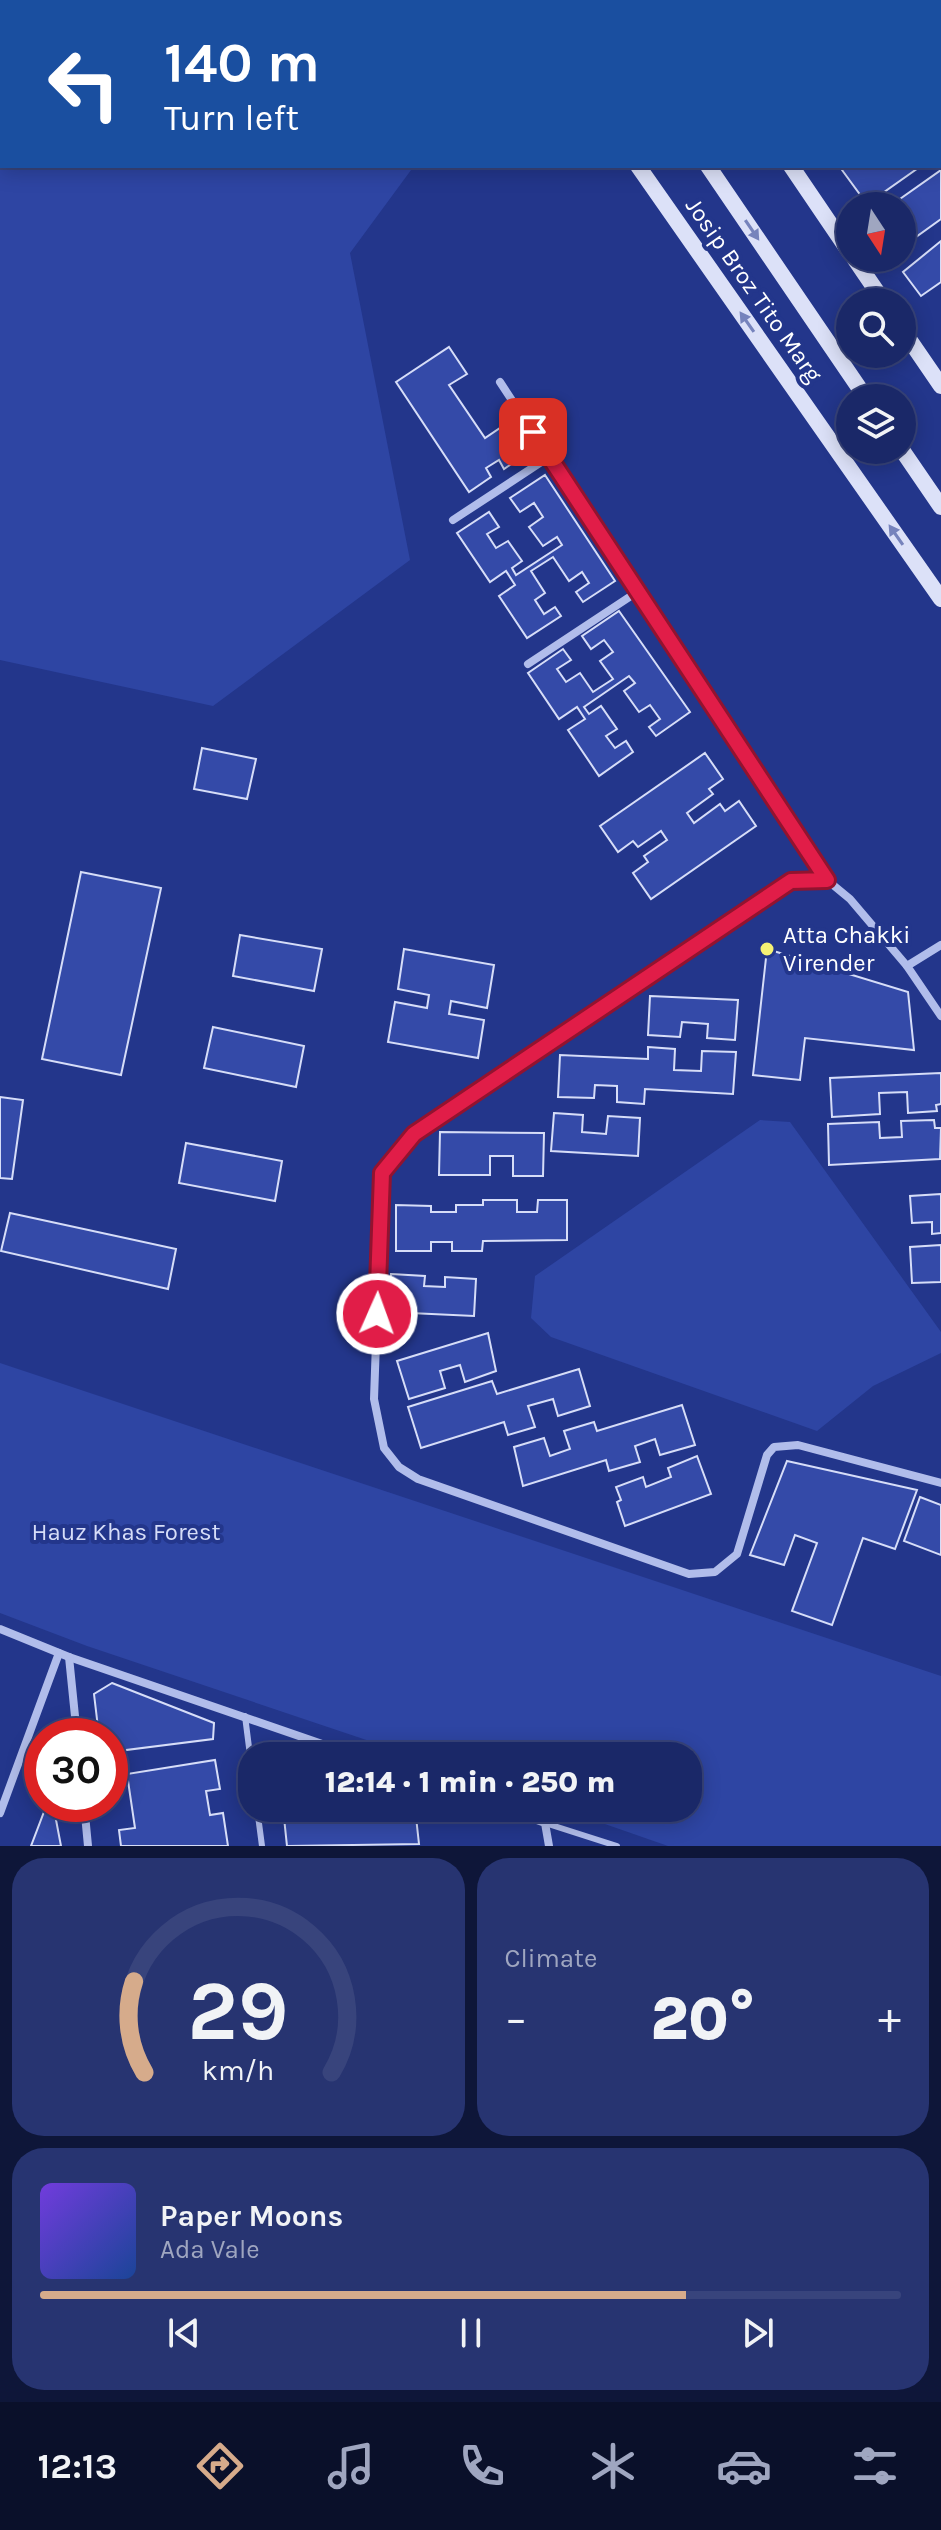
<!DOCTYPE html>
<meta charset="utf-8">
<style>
body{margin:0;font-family:Karla,sans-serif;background:#273471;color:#f1f3f6;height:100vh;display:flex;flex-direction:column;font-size:30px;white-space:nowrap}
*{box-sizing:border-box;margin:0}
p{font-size:26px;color:#9fa6c0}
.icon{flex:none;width:44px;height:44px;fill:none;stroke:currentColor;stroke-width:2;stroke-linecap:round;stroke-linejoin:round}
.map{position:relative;height:1846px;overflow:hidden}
.sheet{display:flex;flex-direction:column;gap:12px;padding:12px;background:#0e1639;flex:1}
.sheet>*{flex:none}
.guide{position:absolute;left:0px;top:0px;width:942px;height:168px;box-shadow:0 4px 20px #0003,0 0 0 2px #38447c;background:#1a4fa0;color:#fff;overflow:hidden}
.needle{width:52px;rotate:168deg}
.controls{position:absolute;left:836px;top:192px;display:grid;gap:16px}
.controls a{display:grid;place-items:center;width:80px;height:80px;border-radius:50%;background:#1a2868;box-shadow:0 4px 20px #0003,0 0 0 2px #38447c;font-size:40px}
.speed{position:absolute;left:24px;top:1718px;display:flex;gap:16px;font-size:40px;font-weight:700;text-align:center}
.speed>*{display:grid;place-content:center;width:104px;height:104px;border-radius:50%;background:#1a2868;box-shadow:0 4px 20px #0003,0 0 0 2px #38447c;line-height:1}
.speed .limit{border:12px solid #d22;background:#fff;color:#111}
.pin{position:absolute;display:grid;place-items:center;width:68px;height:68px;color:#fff;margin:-34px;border-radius:16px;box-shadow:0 4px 12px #0006}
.me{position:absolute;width:88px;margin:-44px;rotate:2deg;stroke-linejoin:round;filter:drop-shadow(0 0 6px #0008)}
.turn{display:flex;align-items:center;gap:28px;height:168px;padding:0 32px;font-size:36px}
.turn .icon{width:104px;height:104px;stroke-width:2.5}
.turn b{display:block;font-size:56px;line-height:68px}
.big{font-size:60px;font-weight:800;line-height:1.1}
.sheet .widget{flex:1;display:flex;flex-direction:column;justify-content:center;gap:12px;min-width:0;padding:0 28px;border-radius:32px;background:#273471}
.sheet .dial{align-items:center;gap:0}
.dial svg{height:208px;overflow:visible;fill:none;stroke:#38447c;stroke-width:7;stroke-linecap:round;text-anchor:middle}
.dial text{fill:#f1f3f6;stroke:none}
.song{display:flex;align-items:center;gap:24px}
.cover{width:96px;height:96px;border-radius:12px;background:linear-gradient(135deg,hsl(260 70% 55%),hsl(220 70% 35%))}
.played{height:8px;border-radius:4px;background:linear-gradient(90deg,#d6ab8b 75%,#38447c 75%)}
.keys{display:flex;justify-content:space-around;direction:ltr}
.heat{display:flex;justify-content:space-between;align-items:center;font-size:44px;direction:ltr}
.sheet .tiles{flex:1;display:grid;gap:12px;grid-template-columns:1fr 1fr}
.widget:last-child{grid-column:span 2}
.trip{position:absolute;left:238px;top:1742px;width:464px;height:80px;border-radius:32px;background:#1a2868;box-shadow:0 4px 20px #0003,0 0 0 2px #38447c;font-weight:800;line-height:80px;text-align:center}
.dock{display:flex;height:128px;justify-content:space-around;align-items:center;background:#0a102a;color:#9fa6c0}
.dock .icon{width:56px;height:56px}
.dock .on{color:#d6ab8b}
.dock b{font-size:36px;color:#f1f3f6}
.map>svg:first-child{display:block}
.green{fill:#2e45a3}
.building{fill:#344aa8;stroke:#d6ddf8;stroke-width:2}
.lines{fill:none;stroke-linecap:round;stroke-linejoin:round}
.lane{stroke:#b1bdeb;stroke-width:6}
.street{stroke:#b1bdeb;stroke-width:8}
.secondary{stroke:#dce1f8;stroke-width:16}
.oneway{fill:#7683bc}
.route-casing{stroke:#92132f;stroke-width:20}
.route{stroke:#e11d48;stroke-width:14}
.poi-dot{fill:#f5f174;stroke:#23368b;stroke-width:3}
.labels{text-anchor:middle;stroke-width:8;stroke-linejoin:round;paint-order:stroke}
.street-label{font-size:24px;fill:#fff;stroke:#23368b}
.poi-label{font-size:24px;fill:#fff;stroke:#23368b;text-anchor:start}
.park-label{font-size:24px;fill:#d6ddf8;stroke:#23368b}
</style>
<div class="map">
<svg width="941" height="1846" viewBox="0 0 941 1846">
<rect width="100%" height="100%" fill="#23368b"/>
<g class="green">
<polygon points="0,0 434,2 2,2 2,166 414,166 350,253 410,560 213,706 0,660"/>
<polygon points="760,1120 790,1122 941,1332 941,1353 873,1386 817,1431 551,1337 531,1318 535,1276"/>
<polygon points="0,1363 941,1676 941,1846 668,1846 559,1808 688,1808 688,1756 414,1756 87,1646 0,1613"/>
</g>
<g class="building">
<polygon points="905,0 941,0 940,75 940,2 902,2"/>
<polygon points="847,166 921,166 867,204 842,170"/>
<polygon points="941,170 941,219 902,247 902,206 890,206"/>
<polygon points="941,241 941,282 921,296 903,272"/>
<polygon points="449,347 467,374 449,385 485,438 503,426 523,456 504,469 499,460 486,468 491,477 469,492 396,382"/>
<polygon points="545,475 615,581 583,602 576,592 589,583 582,572 569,581 553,557 531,571 545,593 535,600 544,614 555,607 561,616 527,638 499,596 515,585 506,571 490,582 457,533 489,512 499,527 487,534 496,548 508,541 522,561 512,568 516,575 562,545 557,537 543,546 529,527 543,517 534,503 520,512 510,498"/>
<polygon points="619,611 690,712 656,736 649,727 660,719 650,705 639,712 624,691 635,683 629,676 584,707 589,714 601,706 617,729 606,736 615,748 626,741 633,752 599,776 568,730 585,719 577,707 559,719 528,673 563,649 571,660 557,669 566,682 580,673 593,692 613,679 600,661 613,652 604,640 591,649 582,636"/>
<polygon points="202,748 256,759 247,799 194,789"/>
<polygon points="705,753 723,779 709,789 713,794 687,813 694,823 720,804 725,811 739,801 756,826 651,899 633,873 648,862 644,856 667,840 661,831 638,847 633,841 618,852 600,826"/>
<polygon points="81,872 161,888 121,1075 42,1059"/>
<polygon points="240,935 322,949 314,991 233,976"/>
<polygon points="404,949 494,965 487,1008 451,1001 449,1014 484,1020 478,1058 388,1042 395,1002 427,1008 429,995 398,989"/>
<polygon points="767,949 908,992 914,1050 805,1038 800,1080 753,1075"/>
<polygon points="650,996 738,1000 735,1040 707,1038 708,1024 682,1022 680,1037 648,1035"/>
<polygon points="213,1027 304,1046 296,1087 204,1068"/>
<polygon points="648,1047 675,1049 674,1070 701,1071 702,1051 736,1052 733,1094 645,1089 644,1104 617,1102 617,1086 595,1085 594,1098 558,1097 560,1055 648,1059"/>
<polygon points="941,1073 941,1104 936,1105 937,1111 908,1113 907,1092 879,1093 880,1114 832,1117 830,1078"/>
<polygon points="0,1097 23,1100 12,1179 0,1178"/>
<polygon points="554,1113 583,1115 582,1132 606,1134 608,1116 640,1118 638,1156 551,1151"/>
<polygon points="934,1120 935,1128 941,1128 940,1159 829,1165 828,1124 879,1122 880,1138 902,1137 901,1121"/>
<polygon points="440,1132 544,1133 543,1176 513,1176 513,1156 490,1156 490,1175 439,1175"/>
<polygon points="186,1143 282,1161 275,1201 179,1183"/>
<polygon points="941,1194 941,1233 932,1234 932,1222 912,1223 910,1196"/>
<polygon points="483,1200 517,1200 517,1212 537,1212 538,1200 567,1200 567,1240 483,1241 482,1251 452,1251 452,1242 431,1242 431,1251 396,1251 396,1205 431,1206 431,1212 456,1212 456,1205 483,1205"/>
<polygon points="10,1213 176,1249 168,1289 1,1251"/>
<polygon points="941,1245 941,1282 912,1283 910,1247"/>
<polygon points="391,1274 425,1276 424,1286 445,1287 445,1277 476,1279 474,1316 389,1312"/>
<polygon points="488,1333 496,1371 465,1382 460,1365 440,1371 445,1388 409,1399 397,1361"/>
<polygon points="579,1369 590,1406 558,1416 553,1399 528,1406 535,1427 508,1435 504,1422 421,1448 408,1407 492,1381 497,1394"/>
<polygon points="682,1405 695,1445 660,1455 655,1439 635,1446 640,1462 609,1471 606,1460 523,1486 514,1447 544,1438 550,1456 570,1449 564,1431 594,1422 597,1431"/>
<polygon points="697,1456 711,1494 625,1526 617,1502 621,1500 616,1487 643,1477 646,1487 671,1477 668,1468"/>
<polygon points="787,1461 917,1490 895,1549 863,1538 832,1625 792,1611 817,1543 795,1535 784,1565 750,1555"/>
<polygon points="920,1497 941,1505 941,1555 904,1541"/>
<polygon points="112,1683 214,1723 213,1739 110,1752 110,1736 99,1736 94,1694"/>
<polygon points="215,1760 220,1789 206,1791 210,1815 223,1813 228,1846 121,1846 119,1830 135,1828 127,1774"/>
<polygon points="47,1804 53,1804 61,1846 31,1846"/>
<polygon points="283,1808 415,1808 419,1844 287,1846"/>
</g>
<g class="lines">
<g class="lane">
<polyline points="245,1716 252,1771"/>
<polyline points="257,1808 262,1846"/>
<polyline points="545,1823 617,1846"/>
</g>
<g class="street">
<polyline points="130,0 131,2"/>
<polyline points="859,0 861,2"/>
<polyline points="940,127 941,129"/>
<polyline points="500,382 827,880"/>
<polyline points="453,520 549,457"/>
<polyline points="528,664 637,592"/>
<polyline points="941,945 907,966 941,1016"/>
<polyline points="907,966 850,899 827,880 791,881 414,1134 382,1173 374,1399 384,1448 399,1467 418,1479 689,1574 715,1572 737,1554 767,1455 774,1447 798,1445 941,1483"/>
<polyline points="0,1629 69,1657 357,1756"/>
<polyline points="69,1657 77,1736"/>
<polyline points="84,1804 88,1846"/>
<polyline points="504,1808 545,1823 549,1846"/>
<polyline points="0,1813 59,1653"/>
</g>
<g class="secondary">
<polyline points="522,0 524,2"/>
<polyline points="594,0 595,2"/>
<polyline points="678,0 679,2"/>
<polyline points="638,166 941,599"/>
<polyline points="708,166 866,398"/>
<polyline points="791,166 850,253"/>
<polyline points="854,258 884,302"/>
<polyline points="902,329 941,386"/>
<polyline points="902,450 941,507"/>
</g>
</g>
<defs><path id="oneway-solid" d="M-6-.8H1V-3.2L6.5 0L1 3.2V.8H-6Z" transform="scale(2)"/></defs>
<g class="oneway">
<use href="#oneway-solid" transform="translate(752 230) rotate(56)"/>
<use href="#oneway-solid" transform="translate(747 322) rotate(-125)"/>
<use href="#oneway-solid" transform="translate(896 535) rotate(-125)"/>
</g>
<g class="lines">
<g class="route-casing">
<polyline id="route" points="377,1314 382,1173 414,1134 791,881 827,880 533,432"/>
</g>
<use href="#route" class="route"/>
</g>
<circle class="poi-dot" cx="767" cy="949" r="8"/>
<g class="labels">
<g class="street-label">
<text transform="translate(754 290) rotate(55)" y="8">Josip Broz Tito Marg</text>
</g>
<g class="poi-label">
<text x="783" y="943">Atta Chakki<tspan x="783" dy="28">Virender</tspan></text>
</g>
<g class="park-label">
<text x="126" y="1540">Hauz Khas Forest</text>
</g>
</g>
</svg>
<div class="controls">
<a><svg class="needle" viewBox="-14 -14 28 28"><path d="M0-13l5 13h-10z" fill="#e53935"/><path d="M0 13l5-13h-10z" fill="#9fa6c0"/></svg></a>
<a><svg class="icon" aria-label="search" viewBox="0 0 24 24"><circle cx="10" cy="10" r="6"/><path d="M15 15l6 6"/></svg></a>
<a><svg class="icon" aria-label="layers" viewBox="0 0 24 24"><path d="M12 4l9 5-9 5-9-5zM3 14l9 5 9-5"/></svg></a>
</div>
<div class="speed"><div class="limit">30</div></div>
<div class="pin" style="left:533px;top:432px;background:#d93025"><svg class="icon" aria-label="arrive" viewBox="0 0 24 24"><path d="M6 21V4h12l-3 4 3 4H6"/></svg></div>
<svg class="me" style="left:377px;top:1314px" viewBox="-20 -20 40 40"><circle r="17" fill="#e11d48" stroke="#fff" stroke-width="3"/><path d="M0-11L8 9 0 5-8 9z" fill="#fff"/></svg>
<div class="trip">12:14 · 1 min · 250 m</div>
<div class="guide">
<div class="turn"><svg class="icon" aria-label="left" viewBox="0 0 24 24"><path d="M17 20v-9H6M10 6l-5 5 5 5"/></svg><div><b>140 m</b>Turn left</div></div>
</div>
</div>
<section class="sheet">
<div class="tiles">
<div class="widget dial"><svg viewBox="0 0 100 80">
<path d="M14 69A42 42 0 1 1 86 69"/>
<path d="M14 69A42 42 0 0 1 10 34" stroke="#d6ab8b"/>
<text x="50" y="56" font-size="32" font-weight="700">29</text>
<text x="50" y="72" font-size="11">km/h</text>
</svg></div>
<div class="widget"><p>Climate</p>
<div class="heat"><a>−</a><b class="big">20°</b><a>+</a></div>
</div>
<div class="widget">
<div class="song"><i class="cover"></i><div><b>Paper Moons</b><p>Ada Vale</p></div></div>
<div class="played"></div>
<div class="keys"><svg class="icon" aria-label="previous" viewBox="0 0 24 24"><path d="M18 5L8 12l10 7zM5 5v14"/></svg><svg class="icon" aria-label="pause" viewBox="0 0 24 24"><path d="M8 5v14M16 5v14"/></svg><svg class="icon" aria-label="next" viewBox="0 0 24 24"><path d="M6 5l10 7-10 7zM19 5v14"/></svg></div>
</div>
</div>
</section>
<nav class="dock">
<b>12:13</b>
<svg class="icon on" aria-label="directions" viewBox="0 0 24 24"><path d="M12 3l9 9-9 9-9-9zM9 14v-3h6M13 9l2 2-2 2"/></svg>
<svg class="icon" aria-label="music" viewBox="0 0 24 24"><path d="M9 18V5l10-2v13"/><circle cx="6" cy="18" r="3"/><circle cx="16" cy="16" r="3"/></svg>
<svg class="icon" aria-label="phone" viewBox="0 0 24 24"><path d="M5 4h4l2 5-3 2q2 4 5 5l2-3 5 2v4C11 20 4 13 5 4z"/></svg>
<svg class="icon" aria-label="climate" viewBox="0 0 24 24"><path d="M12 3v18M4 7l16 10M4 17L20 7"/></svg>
<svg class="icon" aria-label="car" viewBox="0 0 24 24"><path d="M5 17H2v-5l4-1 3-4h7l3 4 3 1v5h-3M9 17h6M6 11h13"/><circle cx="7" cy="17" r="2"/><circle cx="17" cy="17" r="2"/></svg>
<svg class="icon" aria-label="filters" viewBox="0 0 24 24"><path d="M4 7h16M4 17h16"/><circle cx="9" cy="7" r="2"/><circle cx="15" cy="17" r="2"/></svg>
</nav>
